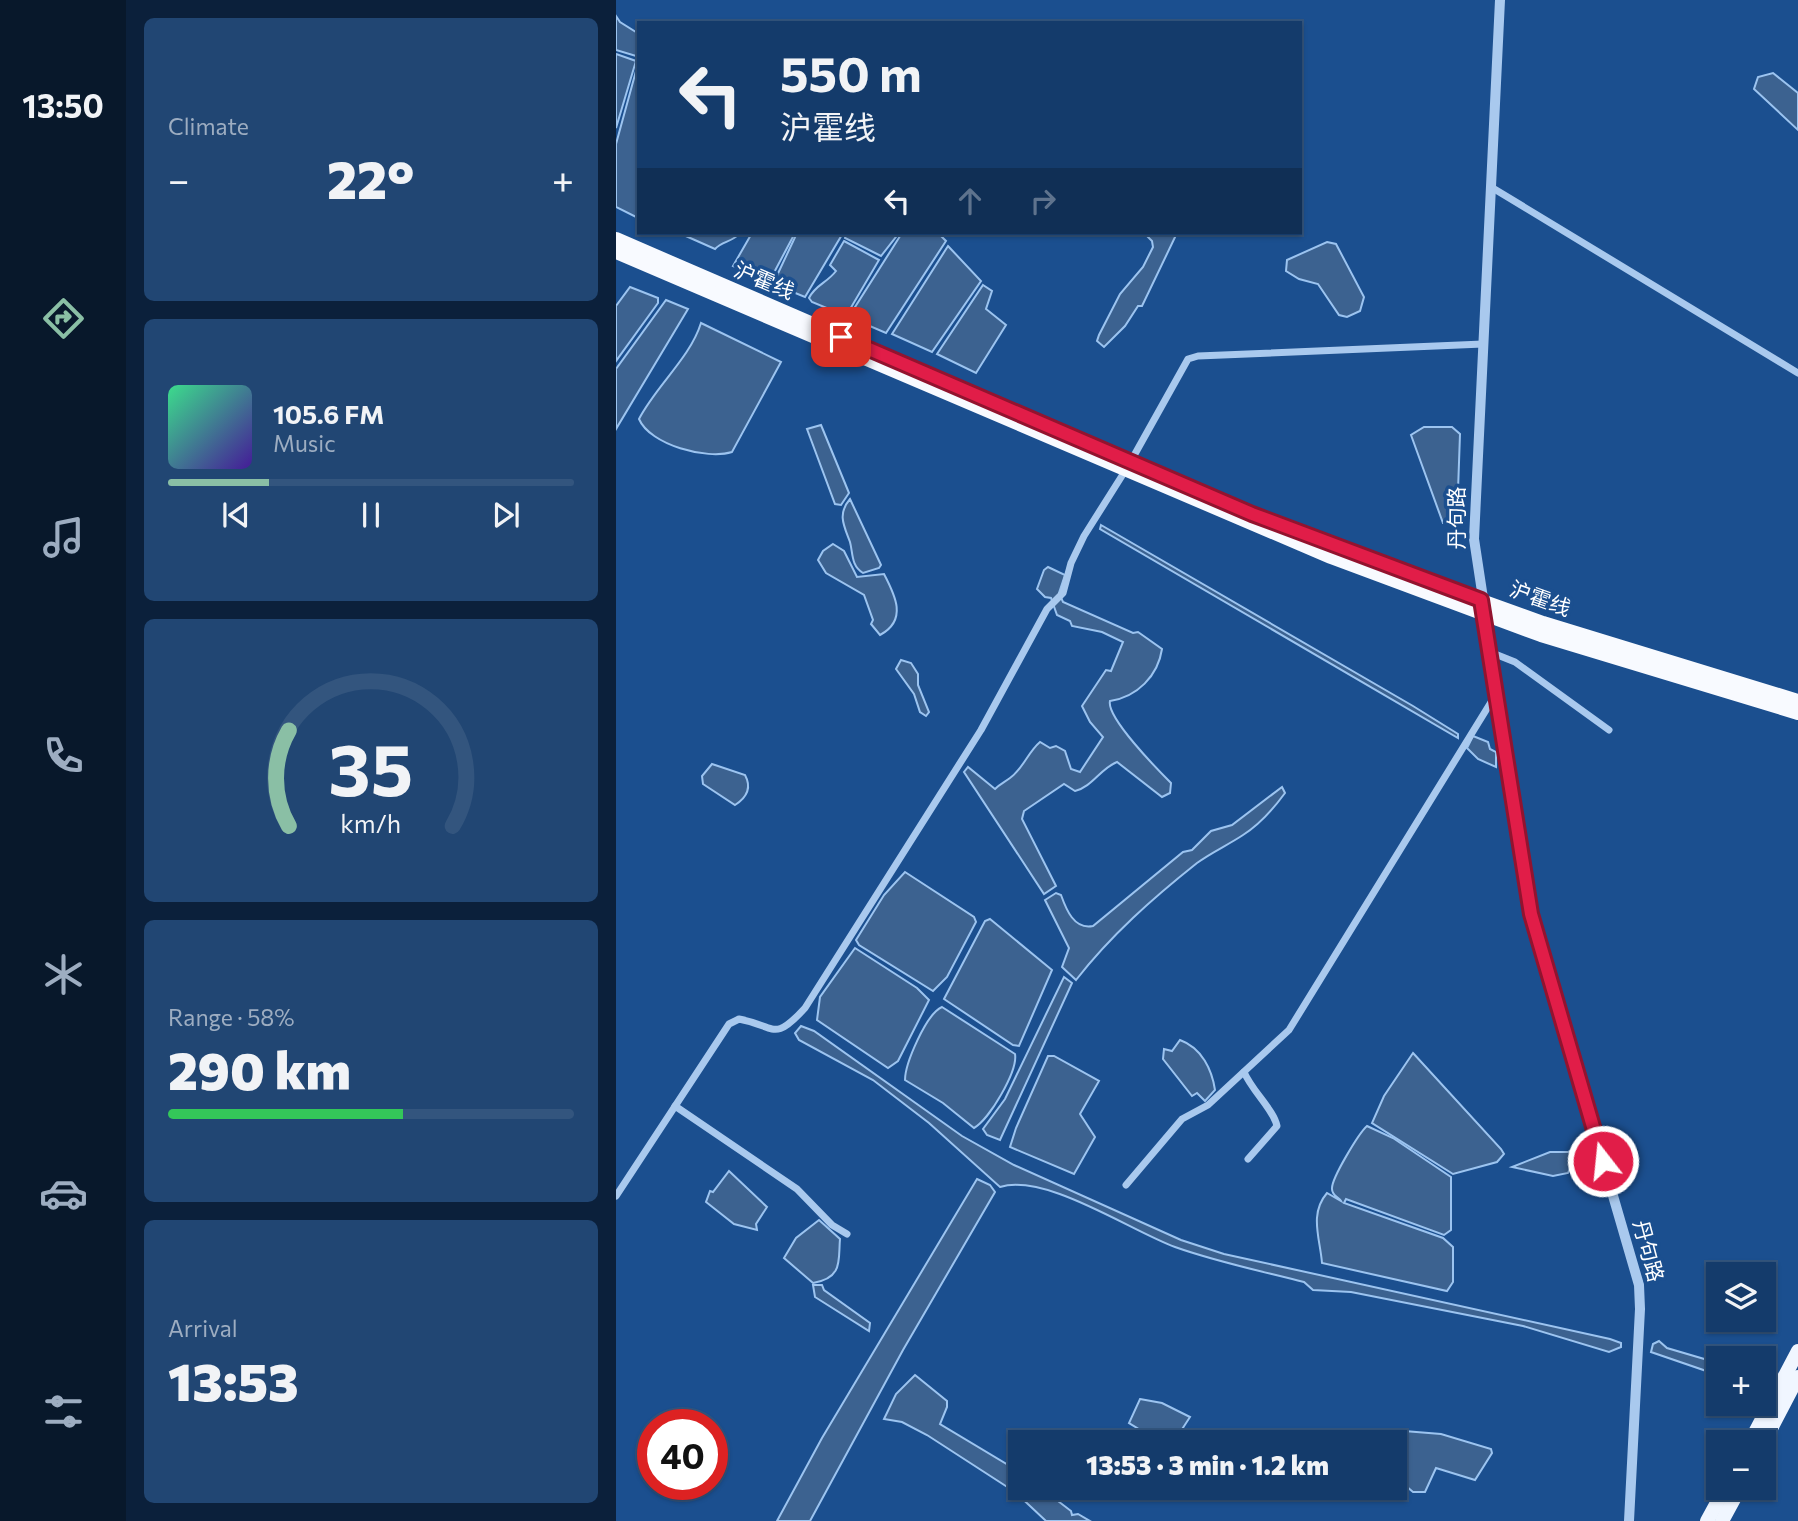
<!DOCTYPE html>
<meta charset="utf-8">
<style>
body{margin:0;font-family:Commissioner,"Noto Sans SC",sans-serif;background:#214673;color:#f1f3f6;height:100vh;display:flex;flex-direction:column;font-size:26px;white-space:nowrap}
*{box-sizing:border-box;margin:0}
p{font-size:23px;color:#9dadc1}
.icon{flex:none;width:38px;height:38px;fill:none;stroke:currentColor;stroke-width:2;stroke-linecap:round;stroke-linejoin:round}
.map{position:relative;flex:1;overflow:hidden}
.drawer{display:flex;flex-direction:column;gap:18px;padding:18px;background:#0b203b;width:490px}
.drawer>*{flex:none}
.hud{position:absolute;left:21px;top:21px;width:665px;height:214px;border-radius:0px;box-shadow:0 2px 5px #0004,0 0 0 2px #33557e;background:#143b6b;color:#f1f3f6;overflow:hidden}
.buttons{position:absolute;left:1090px;top:1262px;display:grid;gap:14px}
.buttons a{display:grid;place-items:center;width:70px;height:70px;border-radius:0px;background:#143b6b;box-shadow:0 2px 5px #0004,0 0 0 2px #33557e;font-size:35px}
.speed{position:absolute;left:21px;top:1409px;display:flex;gap:14px;font-size:35px;font-weight:700;text-align:center}
.speed>*{display:grid;place-content:center;width:91px;height:91px;border-radius:50%;background:#143b6b;box-shadow:0 2px 5px #0004,0 0 0 2px #33557e;line-height:1}
.speed .limit{border:10px solid #d22;background:#fff;color:#111}
.pin{position:absolute;display:grid;place-items:center;width:60px;height:60px;color:#fff;margin:-30px;border-radius:14px;box-shadow:0 4px 10px #0006}
.me{position:absolute;width:77px;margin:-38px;rotate:344deg;stroke-linejoin:round;filter:drop-shadow(0 0 5px #0008)}
.turn{display:flex;align-items:center;gap:24px;height:147px;padding:0 28px;font-size:32px}
.turn .icon{width:91px;height:91px;stroke-width:2.5}
.turn b{display:block;font-size:49px;line-height:60px}
.lanes{display:flex;align-items:center;height:66px;padding:0 28px;background:#0003;justify-content:center;gap:35px;direction:ltr}
.lanes .off{opacity:.35}
.big{font-size:52px;font-weight:800;line-height:1.1}
.drawer .tile{flex:1;display:flex;flex-direction:column;justify-content:center;gap:10px;min-width:0;padding:0 24px;border-radius:10px;background:#214673}
.drawer .dial{align-items:center;gap:0}
.dial svg{height:182px;overflow:visible;fill:none;stroke:#33557e;stroke-width:7;stroke-linecap:round;text-anchor:middle}
.dial text{fill:#f1f3f6;stroke:none}
.song{display:flex;align-items:center;gap:21px}
.cover{width:84px;height:84px;border-radius:10px;background:linear-gradient(135deg,hsl(150 70% 55%),hsl(260 70% 35%))}
.played{height:7px;border-radius:4px;background:linear-gradient(90deg,#8abfa5 25%,#33557e 25%)}
.keys{display:flex;justify-content:space-around;direction:ltr}
.heat{display:flex;justify-content:space-between;align-items:center;font-size:38px;direction:ltr}
.charge{height:10px;border-radius:5px;background:linear-gradient(90deg,#34c759 58%,#33557e 0)}
.trip{position:absolute;left:392px;top:1430px;width:399px;height:70px;border-radius:0px;background:#143b6b;box-shadow:0 2px 5px #0004,0 0 0 2px #33557e;font-weight:800;line-height:70px;text-align:center}
main{display:flex;flex:1;min-height:0}
.tabs{display:flex;flex-direction:column;width:126px;justify-content:space-around;align-items:center;background:#08182b;color:#9dadc1}
.tabs .icon{width:49px;height:49px}
.tabs .on{color:#8abfa5}
.tabs b{font-size:32px;color:#f1f3f6}
.map>svg:first-child{display:block}
.water{fill:#3c6290;stroke:#9cc4f0;stroke-width:2}
.lines{fill:none;stroke-linecap:round;stroke-linejoin:round}
.minor{stroke:#a9c9ee;stroke-width:7}
.tertiary{stroke:#a9c9ee;stroke-width:10}
.primary{stroke:#f0f6ff;stroke-width:14}
.trunk{stroke:#f8faff;stroke-width:14}
.route-casing{stroke:#92132f;stroke-width:18}
.route{stroke:#e11d48;stroke-width:12}
.labels{text-anchor:middle;stroke-width:7;stroke-linejoin:round;paint-order:stroke}
.street-label{font-size:21px;fill:#fff;stroke:#1b4f8f}
</style>
<main>
<nav class="tabs">
<b>13:50</b>
<svg class="icon on" aria-label="directions" viewBox="0 0 24 24"><path d="M12 3l9 9-9 9-9-9zM9 14v-3h6M13 9l2 2-2 2"/></svg>
<svg class="icon" aria-label="music" viewBox="0 0 24 24"><path d="M9 18V5l10-2v13"/><circle cx="6" cy="18" r="3"/><circle cx="16" cy="16" r="3"/></svg>
<svg class="icon" aria-label="phone" viewBox="0 0 24 24"><path d="M5 4h4l2 5-3 2q2 4 5 5l2-3 5 2v4C11 20 4 13 5 4z"/></svg>
<svg class="icon" aria-label="climate" viewBox="0 0 24 24"><path d="M12 3v18M4 7l16 10M4 17L20 7"/></svg>
<svg class="icon" aria-label="car" viewBox="0 0 24 24"><path d="M5 17H2v-5l4-1 3-4h7l3 4 3 1v5h-3M9 17h6M6 11h13"/><circle cx="7" cy="17" r="2"/><circle cx="17" cy="17" r="2"/></svg>
<svg class="icon" aria-label="filters" viewBox="0 0 24 24"><path d="M4 7h16M4 17h16"/><circle cx="9" cy="7" r="2"/><circle cx="15" cy="17" r="2"/></svg>
</nav>
<section class="drawer">
<div class="tile"><p>Climate</p>
<div class="heat"><a>−</a><b class="big">22°</b><a>+</a></div>
</div>
<div class="tile">
<div class="song"><i class="cover"></i><div><b>105.6 FM</b><p>Music</p></div></div>
<div class="played"></div>
<div class="keys"><svg class="icon" aria-label="previous" viewBox="0 0 24 24"><path d="M18 5L8 12l10 7zM5 5v14"/></svg><svg class="icon" aria-label="pause" viewBox="0 0 24 24"><path d="M8 5v14M16 5v14"/></svg><svg class="icon" aria-label="next" viewBox="0 0 24 24"><path d="M6 5l10 7-10 7zM19 5v14"/></svg></div>
</div>
<div class="tile dial"><svg viewBox="0 0 100 80">
<path d="M14 69A42 42 0 1 1 86 69"/>
<path d="M14 69A42 42 0 0 1 14 27" stroke="#8abfa5"/>
<text x="50" y="56" font-size="32" font-weight="700">35</text>
<text x="50" y="72" font-size="11">km/h</text>
</svg></div>
<div class="tile"><p>Range · 58%</p><b class="big">290 km</b><div class="charge"></div></div>
<div class="tile"><p>Arrival</p><b class="big">13:53</b></div>
</section>
<div class="map">
<svg width="1182" height="1521" viewBox="0 0 1182 1521">
<rect width="100%" height="100%" fill="#1b4f8f"/>
<g class="water">
<polygon points="0,16 4,22 23,34 20,56 0,50"/>
<polygon points="0,54 20,61 0,128"/>
<polygon points="23,60 23,218 22,218 0,207 0,144"/>
<polygon points="1157,73 1182,93 1182,130 1138,89 1142,77"/>
<path d="M63,233h61c-7,9 -18,8 -25,16z"/>
<polygon points="136,233 179,233 153,282 117,266"/>
<polygon points="181,233 227,233 189,297 157,284"/>
<polygon points="230,233 283,233 265,256 229,238"/>
<polygon points="286,233 322,233 330,241 270,333 235,318 234,315"/>
<polygon points="528,233 561,233 526,306 522,306 509,326 488,347 481,341 483,335 504,294 527,267 537,247 536,241"/>
<path d="M228,241l35,19 -33,56 -34,-14 -3,-4c6,-13 18,-15 27,-27l-6,-6z"/>
<polygon points="711,242 720,244 748,297 744,311 731,317 723,315 702,284 683,279 670,271 671,260"/>
<polygon points="332,246 365,281 316,352 276,334"/>
<polygon points="367,285 376,291 370,309 390,325 360,373 321,354"/>
<polygon points="14,287 42,298 42,303 0,361 0,306"/>
<polygon points="50,300 72,309 0,429 0,369"/>
<path d="M85,323l80,39 -49,90c-25,8 -82,-7 -93,-33 17,-33 51,-61 62,-96z"/>
<polygon points="205,425 233,493 225,505 219,504 191,429"/>
<polygon points="808,427 836,427 844,434 842,491 846,516 836,523 827,523 795,435"/>
<path d="M234,499l31,66 -2,3 -16,5c-12,-7 -10,-20 -13,-31 -6,-16 -13,-28 0,-43z"/>
<polygon points="485,525 797,706 842,734 842,738 484,529"/>
<path d="M217,544l11,7 13,26 27,-3c11,21 24,46 -4,61l-9,-11 2,-4 -9,-25 -38,-22 -8,-13 5,-9z"/>
<path d="M432,567l17,8 -6,18 4,9 70,31 5,-1 24,17c-4,27 -25,48 -52,52 -4,16 47,68 61,82l-1,10 -8,4 -45,-35c-16,6 -25,25 -42,29l-11,-7 -40,27 -2,8 34,67 -12,8 -80,-122 4,-5 27,22c5,-5 10,-7 15,-11 13,-9 18,-26 30,-36l10,6 6,-2 9,5 6,18 9,3 23,-35 -13,-15 -8,-16 24,-36 5,1 12,-29 -21,-10 -30,-6 -2,-5 -13,-6 -6,-17 -6,-1 -8,-8 7,-19z"/>
<polygon points="285,660 295,663 302,674 302,685 313,712 310,716 304,712 298,694 280,669"/>
<polygon points="857,736 872,742 874,749 880,752 880,767 862,759 851,748"/>
<path d="M96,764l33,11c7,13 1,23 -10,30l-32,-21 -1,-8z"/>
<path d="M666,787l3,6c-11,15 -26,32 -42,42 -15,10 -31,17 -46,28 -44,35 -86,72 -121,117l-14,-13 7,-19 -24,-48 11,-7 5,2c5,14 13,35 32,31l90,-74 9,-2 19,-19 21,-6z"/>
<polygon points="289,872 358,917 360,922 331,977 317,991 243,945 240,940 268,895"/>
<polygon points="374,919 436,970 403,1046 397,1045 328,999 369,921"/>
<polygon points="239,948 301,988 313,1000 282,1061 272,1068 201,1020 204,997"/>
<polygon points="448,977 456,983 384,1140 371,1135 367,1129 389,1099"/>
<path d="M326,1007l73,47c3,17 -26,66 -41,74l-31,-25 -38,-23c0,-16 21,-66 37,-73z"/>
<path d="M185,1026l13,5 148,105 52,29 167,75 43,14 386,85 11,4v4l-12,5 -86,-26 -172,-34 -38,-2 -9,-8c-43,-11 -87,-20 -129,-35 -46,-17 -129,-74 -175,-60l-71,-64 -56,-43 -74,-40 -4,-7z"/>
<path d="M564,1040c22,8 32,30 35,50l-10,11 -8,-8 -5,3 -29,-37 1,-10 8,2z"/>
<polygon points="797,1053 885,1149 888,1154 881,1162 837,1174 756,1123 768,1096"/>
<polygon points="432,1056 438,1056 483,1081 464,1114 479,1137 458,1174 394,1147 400,1128"/>
<path d="M751,1126l26,12 58,39v53l-7,5 -98,-36 -2,4 99,35 10,9v35l-6,9 -125,-28c-2,-25 -13,-49 5,-70l14,8c-2,-4 -9,-5 -9,-12 -1,-10 27,-56 35,-63z"/>
<polygon points="973,1143 975,1151 958,1158 952,1173 937,1176 896,1167 934,1152 952,1152"/>
<polygon points="113,1171 151,1207 140,1224 141,1230 118,1224 90,1202 94,1191 97,1192"/>
<polygon points="361,1179 374,1185 379,1192 287,1350 194,1521 161,1521 206,1438"/>
<path d="M203,1220l21,19c-2,20 4,39 -27,44l-29,-25 12,-20z"/>
<polygon points="197,1285 206,1285 208,1290 254,1323 253,1331 199,1297"/>
<polygon points="1043,1341 1051,1348 1102,1363 1102,1375 1035,1352 1037,1344"/>
<polygon points="299,1375 331,1401 331,1407 324,1424 404,1472 404,1488 425,1488 455,1511 456,1515 462,1514 474,1521 430,1521 399,1492 311,1435 286,1422 268,1419 280,1394"/>
<polygon points="524,1399 546,1403 574,1417 561,1437 536,1437 513,1423"/>
<path d="M788,1431l37,3 50,15 1,4 -17,27 -39,-12 -11,24h-12c-19,-14 -18,-28 -18,-50l-9,-1 8,-9z"/>
</g>
<g class="lines">
<g class="minor">
<polyline points="875,187 1182,373"/>
<polyline points="515,461 572,359 582,356 867,344"/>
<polyline points="874,652 899,662 993,730"/>
<path d="M628,1072c8,19 30,38 33,54l-29,33"/>
<polyline points="59,1106 181,1189 216,1225 231,1234"/>
<polyline points="510,1185 566,1119 592,1105 673,1030 880,694"/>
<path d="M0,1196l113,-172 10,-5c37,7 34,24 66,-11l176,-278 66,-121 16,-16 8,-30 13,-27 41,-65"/>
</g>
<polyline class="tertiary" points="884,0 858,539 915,914 1023,1285 1024,1309 1013,1521"/>
<g class="primary">
<polyline points="1134,1442 1182,1351"/>
<polyline points="1148,1442 1182,1377"/>
<polyline points="1091,1521 1109,1488"/>
<polyline points="1106,1521 1124,1488"/>
</g>
<g class="trunk">
<polyline points="0,239 636,514 763,564 927,623 1182,701"/>
<polyline points="0,252 715,557 925,635 1182,713"/>
</g>
</g>
<g class="lines">
<g class="route-casing">
<polyline id="route" points="225,337 636,514 865,600 915,914 987,1161"/>
</g>
<use href="#route" class="route"/>
</g>
<g class="labels">
<g class="street-label">
<text transform="translate(148 281) rotate(23)" y="7">沪霍线</text>
<text transform="translate(841 518) rotate(-90)" y="7">丹句路</text>
<text transform="translate(924 599) rotate(20)" y="7">沪霍线</text>
<text transform="translate(1032 1251) rotate(75)" y="7">丹句路</text>
</g>
</g>
</svg>
<div class="buttons">
<a><svg class="icon" aria-label="layers" viewBox="0 0 24 24"><path d="M12 4l9 5-9 5-9-5zM3 14l9 5 9-5"/></svg></a>
<a>+</a>
<a>−</a>
</div>
<div class="speed"><div class="limit">40</div></div>
<div class="pin" style="left:225px;top:337px;background:#d93025"><svg class="icon" aria-label="arrive" viewBox="0 0 24 24"><path d="M6 21V4h12l-3 4 3 4H6"/></svg></div>
<svg class="me" style="left:987px;top:1161px" viewBox="-20 -20 40 40"><circle r="17" fill="#e11d48" stroke="#fff" stroke-width="3"/><path d="M0-11L8 9 0 5-8 9z" fill="#fff"/></svg>
<div class="trip">13:53 · 3 min · 1.2 km</div>
<div class="hud">
<div class="turn"><svg class="icon" aria-label="left" viewBox="0 0 24 24"><path d="M17 20v-9H6M10 6l-5 5 5 5"/></svg><div><b>550 m</b>沪霍线</div></div>
<div class="lanes"><svg class="icon" aria-label="left" viewBox="0 0 24 24"><path d="M17 20v-9H6M10 6l-5 5 5 5"/></svg><svg class="icon off" aria-label="ahead" viewBox="0 0 24 24"><path d="M12 20V5M6 11l6-6 6 6"/></svg><svg class="icon off" aria-label="right" viewBox="0 0 24 24"><path d="M7 20v-9h11M14 6l5 5-5 5"/></svg></div>
</div>
</div>
</main>
